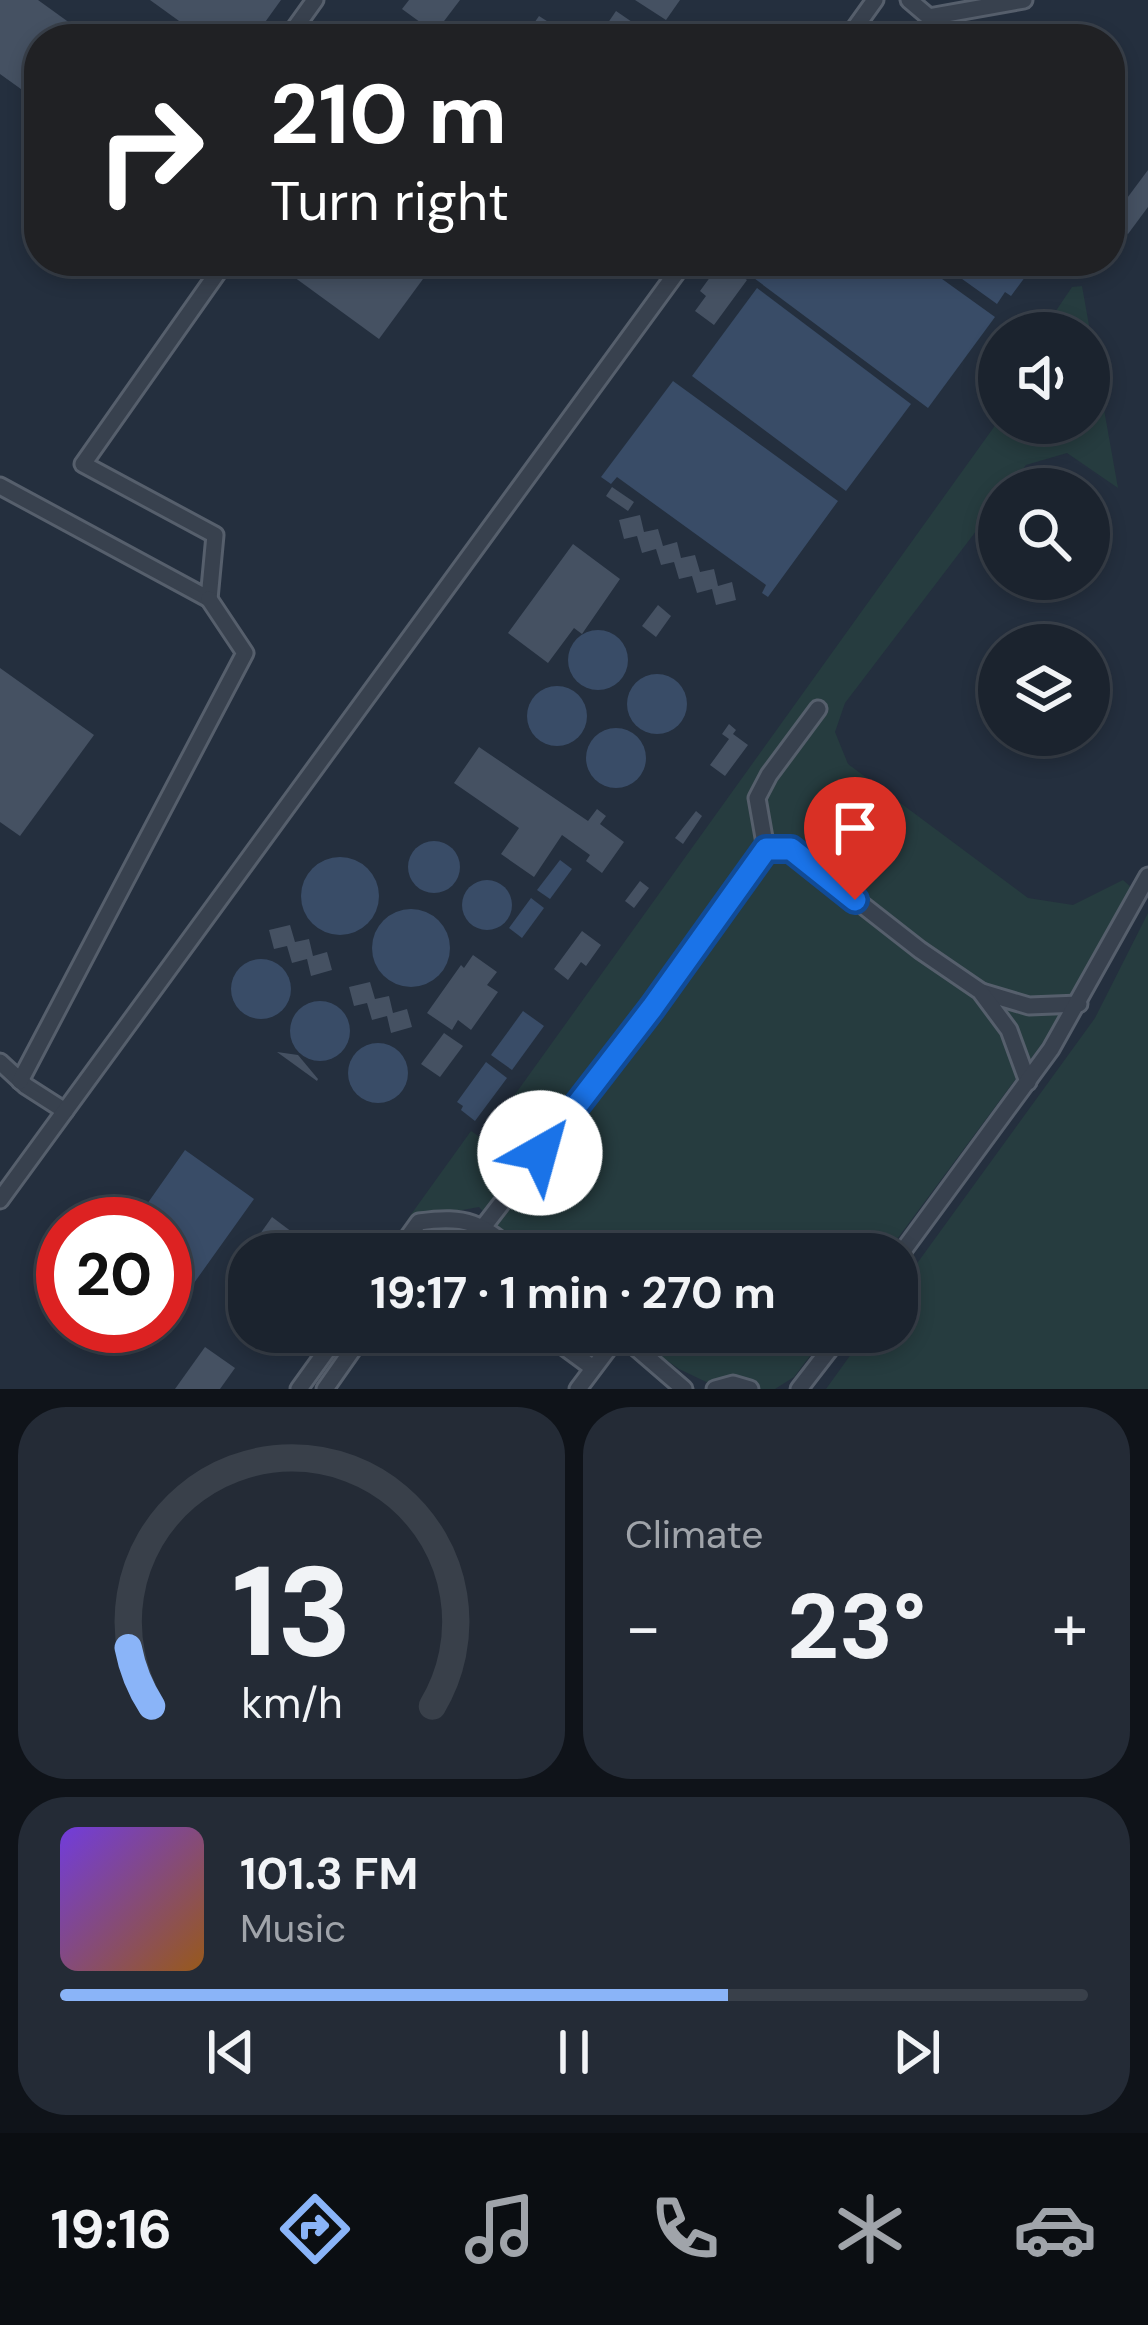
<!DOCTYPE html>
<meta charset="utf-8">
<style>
body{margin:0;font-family:"DM Sans",sans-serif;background:#242b36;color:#f1f3f6;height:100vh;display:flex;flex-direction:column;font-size:45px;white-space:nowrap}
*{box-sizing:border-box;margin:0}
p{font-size:39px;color:#a0a4aa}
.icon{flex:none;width:66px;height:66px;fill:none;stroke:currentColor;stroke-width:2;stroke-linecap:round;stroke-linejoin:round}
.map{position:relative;height:1389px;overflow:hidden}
.panel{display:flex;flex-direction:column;gap:18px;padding:18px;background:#0f1319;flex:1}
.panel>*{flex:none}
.top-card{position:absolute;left:24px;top:24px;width:1101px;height:252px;border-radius:48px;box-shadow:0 6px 18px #0003,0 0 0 3px #39404a;background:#202124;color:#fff;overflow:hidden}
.controls{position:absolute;left:978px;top:312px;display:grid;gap:24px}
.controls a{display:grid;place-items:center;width:132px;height:132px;border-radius:50%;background:#1b232e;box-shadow:0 6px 18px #0003,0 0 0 3px #39404a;font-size:60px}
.speed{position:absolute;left:36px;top:1197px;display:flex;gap:24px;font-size:60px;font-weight:700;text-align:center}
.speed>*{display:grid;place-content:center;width:156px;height:156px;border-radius:50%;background:#1b232e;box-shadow:0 6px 18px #0003,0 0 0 3px #39404a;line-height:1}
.speed .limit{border:18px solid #d22;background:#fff;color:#111}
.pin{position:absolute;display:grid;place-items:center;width:102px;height:102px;color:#fff;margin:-123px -51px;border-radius:50% 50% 50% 0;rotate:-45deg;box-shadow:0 0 12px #0007}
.pin .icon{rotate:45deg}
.me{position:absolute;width:132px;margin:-66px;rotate:38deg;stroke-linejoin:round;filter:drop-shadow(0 0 9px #0008)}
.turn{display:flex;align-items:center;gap:42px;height:252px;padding:0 48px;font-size:54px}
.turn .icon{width:156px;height:156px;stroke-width:2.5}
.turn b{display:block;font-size:84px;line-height:102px}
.big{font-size:90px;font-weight:700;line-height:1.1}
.panel .card{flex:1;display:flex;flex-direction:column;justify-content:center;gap:18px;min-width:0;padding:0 42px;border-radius:48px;background:#242b36}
.panel .dial{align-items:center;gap:0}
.dial svg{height:312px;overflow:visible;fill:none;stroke:#39404a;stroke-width:7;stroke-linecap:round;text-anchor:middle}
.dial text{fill:#f1f3f6;stroke:none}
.song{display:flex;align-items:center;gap:36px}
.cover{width:144px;height:144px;border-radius:18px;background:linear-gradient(135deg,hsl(260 70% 55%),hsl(30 70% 35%))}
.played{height:12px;border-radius:6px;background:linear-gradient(90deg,#8ab4f8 65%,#39404a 65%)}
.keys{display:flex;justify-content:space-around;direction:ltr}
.heat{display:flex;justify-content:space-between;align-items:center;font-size:66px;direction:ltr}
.panel .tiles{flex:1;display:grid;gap:18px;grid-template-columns:1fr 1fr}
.card:last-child{grid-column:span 2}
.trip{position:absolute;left:228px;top:1233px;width:690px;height:120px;border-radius:48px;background:#1b232e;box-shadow:0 6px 18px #0003,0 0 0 3px #39404a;font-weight:700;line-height:120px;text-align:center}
.dock{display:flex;height:192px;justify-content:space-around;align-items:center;background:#0b0e12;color:#a0a4aa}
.dock .icon{width:84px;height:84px}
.dock .on{color:#8ab4f8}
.dock b{font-size:54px;color:#f1f3f6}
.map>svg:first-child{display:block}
.green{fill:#263c3f}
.water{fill:#394c67}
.building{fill:#455162}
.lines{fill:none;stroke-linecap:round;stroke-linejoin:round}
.minor-casing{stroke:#565f6c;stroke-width:21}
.minor{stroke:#38414e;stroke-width:15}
.route-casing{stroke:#114b97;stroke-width:30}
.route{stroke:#1a73e8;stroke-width:21}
</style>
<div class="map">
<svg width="1148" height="1389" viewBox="0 0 1148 1389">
<rect width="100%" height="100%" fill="#242f3e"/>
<g class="green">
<polygon points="1082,286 1118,488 1067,453 1026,465 1008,489 999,489 999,501 845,703 835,732 848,764 1028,898 1073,905 1123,880 1132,888 1093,975 886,1254 523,1254 479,1207 407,1220 471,1131 483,1139 999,420 1089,423 1089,333 1041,333 1072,287"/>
<polygon points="1148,913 1148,1389 826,1389 867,1332 897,1332 897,1291 1095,1018"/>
<polygon points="627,1332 828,1332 794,1377 775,1389 721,1389 679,1369"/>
</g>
<g class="water">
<polygon points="731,261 917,261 995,317 928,408"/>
<polygon points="937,261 1037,261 1011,296 1005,292 997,304"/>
<polygon points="757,288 911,404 846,491 692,376"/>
<polygon points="673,381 838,501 768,597 762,593 766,585 617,477 611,484 601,477"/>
<circle cx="598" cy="660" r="30"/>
<circle cx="657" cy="704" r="30"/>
<circle cx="557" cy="716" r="30"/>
<circle cx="616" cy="758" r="30"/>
<circle cx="434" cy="867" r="26"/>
<circle cx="340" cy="896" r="39"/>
<polygon points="560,860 572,869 550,899 537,890"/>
<circle cx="487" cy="905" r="25"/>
<polygon points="531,898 544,908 522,938 509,928"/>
<circle cx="411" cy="948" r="39"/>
<circle cx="261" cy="989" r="30"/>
<circle cx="320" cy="1031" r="30"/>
<polygon points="523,1011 544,1026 512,1070 491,1055"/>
<circle cx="378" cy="1073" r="30"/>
<polygon points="486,1062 507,1078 475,1121 461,1110 463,1106 457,1102"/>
<polygon points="185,1150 254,1199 194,1283 165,1263 165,1224 133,1224"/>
</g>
<g class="building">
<polygon points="0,0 38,0 92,39 39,39 39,102 0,74"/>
<polygon points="150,0 281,0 253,39 204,39"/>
<polygon points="409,0 460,0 435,33 402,9"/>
<polygon points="635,0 680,0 666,20"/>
<polygon points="616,11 635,24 625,39 597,39"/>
<polygon points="539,16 550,23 538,39 523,39"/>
<polygon points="1148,170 1148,207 1128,234 1110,221"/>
<polygon points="272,261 398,261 423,279 379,339"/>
<polygon points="728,266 747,280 714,325 695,311 706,296 700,291 716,269 722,274"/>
<polygon points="612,487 634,502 628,511 606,496"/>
<polygon points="640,515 644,532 658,529 663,546 677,542 681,558 695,555 700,572 714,569 718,586 732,582 736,600 716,605 712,589 697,593 692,576 679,579 674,562 661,565 656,549 642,553 637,536 624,539 619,520"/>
<polygon points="573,544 620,579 582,634 574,628 548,663 508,633"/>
<polygon points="658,605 671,616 656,637 642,626"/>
<polygon points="0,668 94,735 20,836 0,822"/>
<polygon points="729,724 736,730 733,734 748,745 725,776 710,765 729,739 722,734"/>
<polygon points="479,747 588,821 597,809 606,816 600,824 624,842 602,873 586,861 590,855 562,835 534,877 501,854 519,828 454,783"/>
<polygon points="696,811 702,816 683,844 675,838"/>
<polygon points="640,881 649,888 634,908 625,901"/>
<polygon points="290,925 295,942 309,939 313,956 327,952 332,970 311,976 307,959 292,963 287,946 274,949 269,930"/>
<polygon points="582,931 601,945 586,966 581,962 568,980 554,969"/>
<polygon points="473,955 497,972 487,985 498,992 471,1030 458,1020 452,1030 427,1013 461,965 464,968"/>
<polygon points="370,982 375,999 389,996 393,1013 407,1009 412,1027 391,1033 387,1016 372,1020 367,1003 354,1006 349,987"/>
<polygon points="444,1033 463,1046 440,1077 421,1064"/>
<polygon points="277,1052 298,1055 318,1079 317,1081"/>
<polygon points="272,1217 292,1232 279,1244 260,1234"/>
<polygon points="205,1347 235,1368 220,1389 175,1389"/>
</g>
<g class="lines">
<g class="minor-casing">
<g id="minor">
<polyline points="909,0 929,17 1024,0"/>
<polyline points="287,39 315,0"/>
<polyline points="847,39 875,0"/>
<polyline points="0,486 209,599 215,535 83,464 223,265 218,261"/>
<polyline points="766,849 757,798 769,775 818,709"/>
<polyline points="982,992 1029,1006 1079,1004"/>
<polyline points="0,1062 26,1086 65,1111"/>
<polyline points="20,1081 245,653 209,599"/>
<polyline points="0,1200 685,261"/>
<polyline points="484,1226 652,1008 766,849 791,849 920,950 980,991 1009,1030 1028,1082"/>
<path d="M396,1254l23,-32c49,-7 61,1 98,32"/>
<polyline points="426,1254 432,1254"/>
<polyline points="897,1259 1051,1049 1148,876"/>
<polyline points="544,1332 593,1368"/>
<polyline points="618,1332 684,1389"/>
<polyline points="299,1389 340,1332"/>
<polyline points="325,1389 365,1332"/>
<polyline points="578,1389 620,1333"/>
<polyline points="715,1389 733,1384 750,1389"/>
<polyline points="799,1389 843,1332"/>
</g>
</g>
<use href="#minor" class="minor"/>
</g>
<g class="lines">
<g class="route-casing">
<polyline id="route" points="540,1153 652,1008 766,849 791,849 855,900"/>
</g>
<use href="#route" class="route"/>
</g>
</svg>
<div class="controls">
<a><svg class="icon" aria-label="sound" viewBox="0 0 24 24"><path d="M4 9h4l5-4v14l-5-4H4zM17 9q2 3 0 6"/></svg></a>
<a><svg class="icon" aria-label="search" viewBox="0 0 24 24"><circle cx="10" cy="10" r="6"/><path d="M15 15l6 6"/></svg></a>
<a><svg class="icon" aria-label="layers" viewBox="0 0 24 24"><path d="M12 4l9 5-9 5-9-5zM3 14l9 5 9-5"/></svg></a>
</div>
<div class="speed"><div class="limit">20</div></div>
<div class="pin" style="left:855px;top:900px;background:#d93025"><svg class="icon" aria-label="arrive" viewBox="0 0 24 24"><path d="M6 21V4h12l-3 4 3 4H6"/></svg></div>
<svg class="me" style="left:540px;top:1153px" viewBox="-20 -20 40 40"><circle r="19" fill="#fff"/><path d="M0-13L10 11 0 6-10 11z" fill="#1a73e8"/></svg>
<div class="trip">19:17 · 1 min · 270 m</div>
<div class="top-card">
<div class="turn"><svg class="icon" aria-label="right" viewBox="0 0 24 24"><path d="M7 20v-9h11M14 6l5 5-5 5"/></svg><div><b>210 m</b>Turn right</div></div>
</div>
</div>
<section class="panel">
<div class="tiles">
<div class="card dial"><svg viewBox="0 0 100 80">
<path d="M14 69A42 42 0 1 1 86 69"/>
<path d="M14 69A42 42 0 0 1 8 54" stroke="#8ab4f8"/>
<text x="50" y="56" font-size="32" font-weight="700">13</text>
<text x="50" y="72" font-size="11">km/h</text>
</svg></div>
<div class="card"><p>Climate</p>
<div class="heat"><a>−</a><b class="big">23°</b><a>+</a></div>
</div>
<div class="card">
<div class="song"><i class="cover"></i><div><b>101.3 FM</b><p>Music</p></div></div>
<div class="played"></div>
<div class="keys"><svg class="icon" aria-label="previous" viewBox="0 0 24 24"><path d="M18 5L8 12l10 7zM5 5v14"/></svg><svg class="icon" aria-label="pause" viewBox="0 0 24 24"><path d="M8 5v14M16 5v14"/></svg><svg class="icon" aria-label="next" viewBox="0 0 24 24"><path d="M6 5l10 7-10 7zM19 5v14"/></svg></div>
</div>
</div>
</section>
<nav class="dock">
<b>19:16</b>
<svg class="icon on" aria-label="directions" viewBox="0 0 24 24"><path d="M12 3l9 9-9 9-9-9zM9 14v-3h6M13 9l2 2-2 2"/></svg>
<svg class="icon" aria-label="music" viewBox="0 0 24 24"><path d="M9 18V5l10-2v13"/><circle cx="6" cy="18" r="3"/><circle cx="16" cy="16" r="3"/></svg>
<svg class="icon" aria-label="phone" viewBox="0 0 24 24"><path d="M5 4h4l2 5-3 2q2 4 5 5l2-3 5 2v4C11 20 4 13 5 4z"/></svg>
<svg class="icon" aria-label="climate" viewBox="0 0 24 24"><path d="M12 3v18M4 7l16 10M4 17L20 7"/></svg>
<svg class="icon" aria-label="car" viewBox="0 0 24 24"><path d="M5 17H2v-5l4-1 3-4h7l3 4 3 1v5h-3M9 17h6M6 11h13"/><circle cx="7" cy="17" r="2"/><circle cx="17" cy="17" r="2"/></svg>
</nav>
